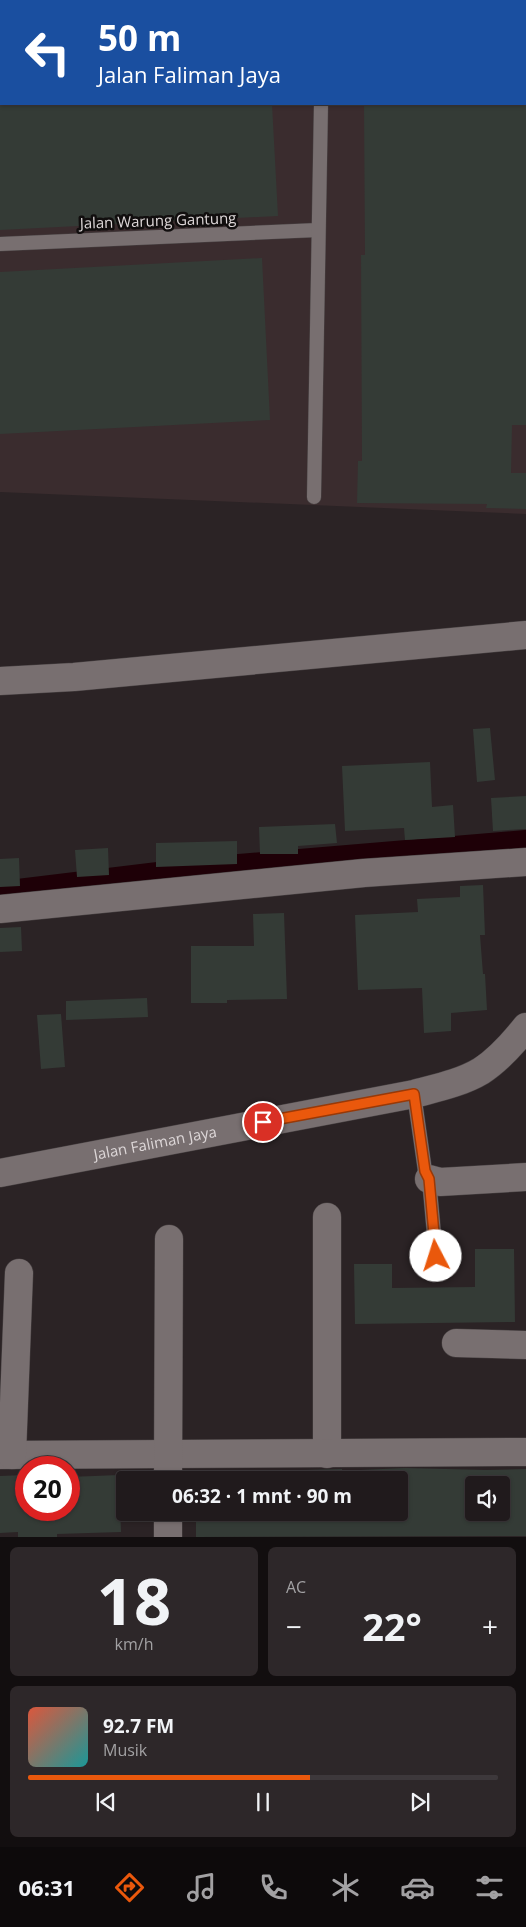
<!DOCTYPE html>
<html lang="id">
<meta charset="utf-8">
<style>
body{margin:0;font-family:"Open Sans",sans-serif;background:#2d2729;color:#f1f3f6;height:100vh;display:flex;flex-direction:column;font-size:19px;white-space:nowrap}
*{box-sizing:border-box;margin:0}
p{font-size:16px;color:#a2a1a3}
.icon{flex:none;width:28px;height:28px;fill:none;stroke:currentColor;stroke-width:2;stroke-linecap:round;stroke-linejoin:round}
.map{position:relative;height:1537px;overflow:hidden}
.details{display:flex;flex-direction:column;gap:10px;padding:10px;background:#120e0f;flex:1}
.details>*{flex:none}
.hud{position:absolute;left:0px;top:0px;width:526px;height:105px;box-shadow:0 1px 4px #0004,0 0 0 1px #3d383b;background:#1a4fa0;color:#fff;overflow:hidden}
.fabs{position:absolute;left:465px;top:1476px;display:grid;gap:10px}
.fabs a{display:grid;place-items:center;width:45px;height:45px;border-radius:5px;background:#201a1c;box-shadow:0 1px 4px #0004,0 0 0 1px #3d383b;font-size:25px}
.speed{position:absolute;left:15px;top:1456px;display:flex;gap:10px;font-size:25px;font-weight:700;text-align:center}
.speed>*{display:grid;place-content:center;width:65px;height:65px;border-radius:50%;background:#201a1c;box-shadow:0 1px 4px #0004,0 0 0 1px #3d383b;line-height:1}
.speed .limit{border:8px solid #d22;background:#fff;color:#111}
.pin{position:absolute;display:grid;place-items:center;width:42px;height:42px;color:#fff;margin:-21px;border:2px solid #fff;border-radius:50%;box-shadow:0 1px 5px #0007}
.me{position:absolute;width:55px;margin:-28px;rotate:355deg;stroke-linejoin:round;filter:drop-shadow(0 0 4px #0008)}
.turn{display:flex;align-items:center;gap:18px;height:105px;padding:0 15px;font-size:22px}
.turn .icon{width:65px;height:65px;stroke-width:2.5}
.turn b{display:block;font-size:35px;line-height:42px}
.big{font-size:38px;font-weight:700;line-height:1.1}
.details .tile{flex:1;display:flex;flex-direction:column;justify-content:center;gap:8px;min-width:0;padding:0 18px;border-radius:8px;background:#2d2729}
.details .dial{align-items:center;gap:0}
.dial b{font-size:65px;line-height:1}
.song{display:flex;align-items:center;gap:15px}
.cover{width:60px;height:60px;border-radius:8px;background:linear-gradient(135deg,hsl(10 70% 55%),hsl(180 70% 35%))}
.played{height:5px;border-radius:2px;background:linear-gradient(90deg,#ea580c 60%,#3d383b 60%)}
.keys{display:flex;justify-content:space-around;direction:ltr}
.heat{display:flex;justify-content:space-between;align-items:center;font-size:28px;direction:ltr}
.details .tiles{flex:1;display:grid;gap:10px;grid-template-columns:1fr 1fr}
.tile:last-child{grid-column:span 2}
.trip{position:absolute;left:116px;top:1471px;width:292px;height:50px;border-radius:5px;background:#201a1c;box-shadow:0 1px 4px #0004,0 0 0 1px #3d383b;font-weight:700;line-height:50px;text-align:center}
.menu{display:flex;height:80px;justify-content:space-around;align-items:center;background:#0d0a0b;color:#a2a1a3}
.menu .icon{width:35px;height:35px}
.menu .current{color:#ea580c}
.menu b{font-size:22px;color:#f1f3f6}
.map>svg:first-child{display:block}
.built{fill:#3a2c2e;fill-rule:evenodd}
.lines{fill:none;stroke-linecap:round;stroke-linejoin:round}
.canal{stroke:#1e0007;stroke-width:24}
.building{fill:#343b36;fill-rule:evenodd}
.service-casing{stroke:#484243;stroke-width:15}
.minor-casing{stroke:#484243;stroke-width:29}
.tertiary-casing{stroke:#484243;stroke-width:29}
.service{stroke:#786f70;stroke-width:14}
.minor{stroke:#786f70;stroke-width:28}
.tertiary{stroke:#786f70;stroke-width:28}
.route-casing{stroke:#983908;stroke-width:12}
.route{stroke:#ea580c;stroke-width:9}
.labels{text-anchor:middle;stroke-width:5;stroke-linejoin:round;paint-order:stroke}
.street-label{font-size:15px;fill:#ddd7d8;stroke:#110e0e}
</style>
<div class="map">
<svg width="526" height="1537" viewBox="0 0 526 1537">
<rect width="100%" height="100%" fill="#2b2325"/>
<path class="built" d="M0,0h526v514l-526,-22zM1,1h524v103h-524z"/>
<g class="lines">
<polyline class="canal" points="0,893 191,870 526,842"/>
</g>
<g class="building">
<polygon points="0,104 272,104 278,216 0,230"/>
<polygon points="364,104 526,104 526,425 512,425 511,473 526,473 526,509 486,508 487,504 357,503 358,461 362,461 361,255 365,255"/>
<polygon points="262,258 270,420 0,434 0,272"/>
<polygon points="490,728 495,780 477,782 473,729"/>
<polygon points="430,762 432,807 453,805 455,837 405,840 404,828 345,831 342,766"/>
<polygon points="526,796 526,829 493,831 491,798"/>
<polygon points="335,824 337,843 298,846 298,854 260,854 259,827"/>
<polygon points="237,841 237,864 156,867 156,843"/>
<polygon points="108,848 109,875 77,877 75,850"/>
<polygon points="19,858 20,886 0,887 0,859"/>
<polygon points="483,885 485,935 480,935 483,974 485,974 487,1010 451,1013 451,1031 424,1033 422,988 358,990 355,915 418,912 417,899 460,897 460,886"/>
<polygon points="284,913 287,999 227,1000 227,1003 191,1003 191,946 254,946 253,914"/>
<polygon points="21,927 22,951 0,952 0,928"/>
<polygon points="147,998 148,1017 66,1020 66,1001"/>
<polygon points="61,1014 65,1067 41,1069 37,1015"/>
<polygon points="475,1249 514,1249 515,1322 355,1324 354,1264 392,1264 392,1288 475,1287"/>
<path d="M405,1468l81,2 40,-1v67l-330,1v-25h204v-32h-161v-2h23v-3l20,-1v-2l21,-2 39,-1v2l18,-1zM474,1485h27v27h-27z"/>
<polygon points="26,1475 26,1510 69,1510 69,1477 119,1475 121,1532 57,1534 57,1537 18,1537 18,1532 0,1533 0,1476"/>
</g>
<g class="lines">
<g class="service-casing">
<g id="service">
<polyline points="326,1 326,0"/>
<polyline points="0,244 318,230"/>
<polyline points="314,497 321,104"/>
<polyline points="414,1094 425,1171 429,1179 436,1256"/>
</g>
</g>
<g class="minor-casing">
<g id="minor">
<polyline points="0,681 74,677 526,635"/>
<polyline points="0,909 364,873 526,862"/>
<polyline points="429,1179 440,1182 526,1177"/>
<polyline points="456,1343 526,1345"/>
<polyline points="327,1454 327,1217"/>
<polyline points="0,1455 526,1452"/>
<polyline points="12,1455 19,1273"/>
<polyline points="168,1480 169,1239"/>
<polyline points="168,1537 168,1512"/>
</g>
</g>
<g class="tertiary-casing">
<g id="tertiary">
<path id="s1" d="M0,1173l414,-79c22,-6 47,-11 67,-23 17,-11 33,-29 45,-44"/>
</g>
</g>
<use href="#service" class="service"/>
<use href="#minor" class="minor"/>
<use href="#tertiary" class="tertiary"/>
</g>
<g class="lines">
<g class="route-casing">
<polyline id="route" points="263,1122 414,1094 425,1171 429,1179 436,1256"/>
</g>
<use href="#route" class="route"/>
</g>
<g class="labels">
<g class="street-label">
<text transform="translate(158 221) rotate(-2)" y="5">Jalan Warung Gantung</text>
<text dy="5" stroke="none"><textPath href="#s1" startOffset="158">Jalan Faliman Jaya</textPath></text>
</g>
</g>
</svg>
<div class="fabs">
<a><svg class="icon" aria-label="sound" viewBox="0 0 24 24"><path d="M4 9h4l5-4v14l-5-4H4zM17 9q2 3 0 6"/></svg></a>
</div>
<div class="speed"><div class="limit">20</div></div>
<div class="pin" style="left:263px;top:1122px;background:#d93025"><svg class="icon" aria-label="arrive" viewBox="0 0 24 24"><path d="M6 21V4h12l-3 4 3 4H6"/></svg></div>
<svg class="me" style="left:436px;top:1256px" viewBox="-20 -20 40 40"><circle r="19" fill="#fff"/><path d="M0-13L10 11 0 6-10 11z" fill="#ea580c"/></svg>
<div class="trip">06:32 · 1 mnt · 90 m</div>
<div class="hud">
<div class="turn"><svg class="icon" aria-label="left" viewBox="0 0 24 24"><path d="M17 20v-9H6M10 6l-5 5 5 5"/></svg><div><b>50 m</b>Jalan Faliman Jaya</div></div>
</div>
</div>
<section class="details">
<div class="tiles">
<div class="tile dial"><b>18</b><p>km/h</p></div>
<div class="tile"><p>AC</p>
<div class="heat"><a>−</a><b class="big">22°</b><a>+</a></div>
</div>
<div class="tile">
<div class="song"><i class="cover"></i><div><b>92.7 FM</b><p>Musik</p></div></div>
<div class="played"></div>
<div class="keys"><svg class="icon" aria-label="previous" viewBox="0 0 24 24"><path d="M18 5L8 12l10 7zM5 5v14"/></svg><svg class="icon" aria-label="pause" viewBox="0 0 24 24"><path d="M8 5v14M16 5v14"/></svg><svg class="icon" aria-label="next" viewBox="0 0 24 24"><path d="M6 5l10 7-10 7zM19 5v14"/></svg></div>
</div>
</div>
</section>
<nav class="menu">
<b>06:31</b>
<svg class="icon current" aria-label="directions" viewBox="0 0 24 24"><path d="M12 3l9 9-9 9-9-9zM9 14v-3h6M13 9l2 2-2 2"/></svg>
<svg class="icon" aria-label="music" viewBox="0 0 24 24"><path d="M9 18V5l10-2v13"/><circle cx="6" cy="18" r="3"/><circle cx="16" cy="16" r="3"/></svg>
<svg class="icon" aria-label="phone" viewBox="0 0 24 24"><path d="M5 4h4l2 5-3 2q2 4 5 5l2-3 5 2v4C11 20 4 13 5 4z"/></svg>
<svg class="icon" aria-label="climate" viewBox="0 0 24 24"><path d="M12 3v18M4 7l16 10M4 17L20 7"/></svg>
<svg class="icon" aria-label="car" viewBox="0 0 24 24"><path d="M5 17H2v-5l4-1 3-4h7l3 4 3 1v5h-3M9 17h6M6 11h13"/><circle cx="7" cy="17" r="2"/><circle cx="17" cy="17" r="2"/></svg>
<svg class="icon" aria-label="filters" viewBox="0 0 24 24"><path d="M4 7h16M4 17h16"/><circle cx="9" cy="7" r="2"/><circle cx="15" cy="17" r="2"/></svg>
</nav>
